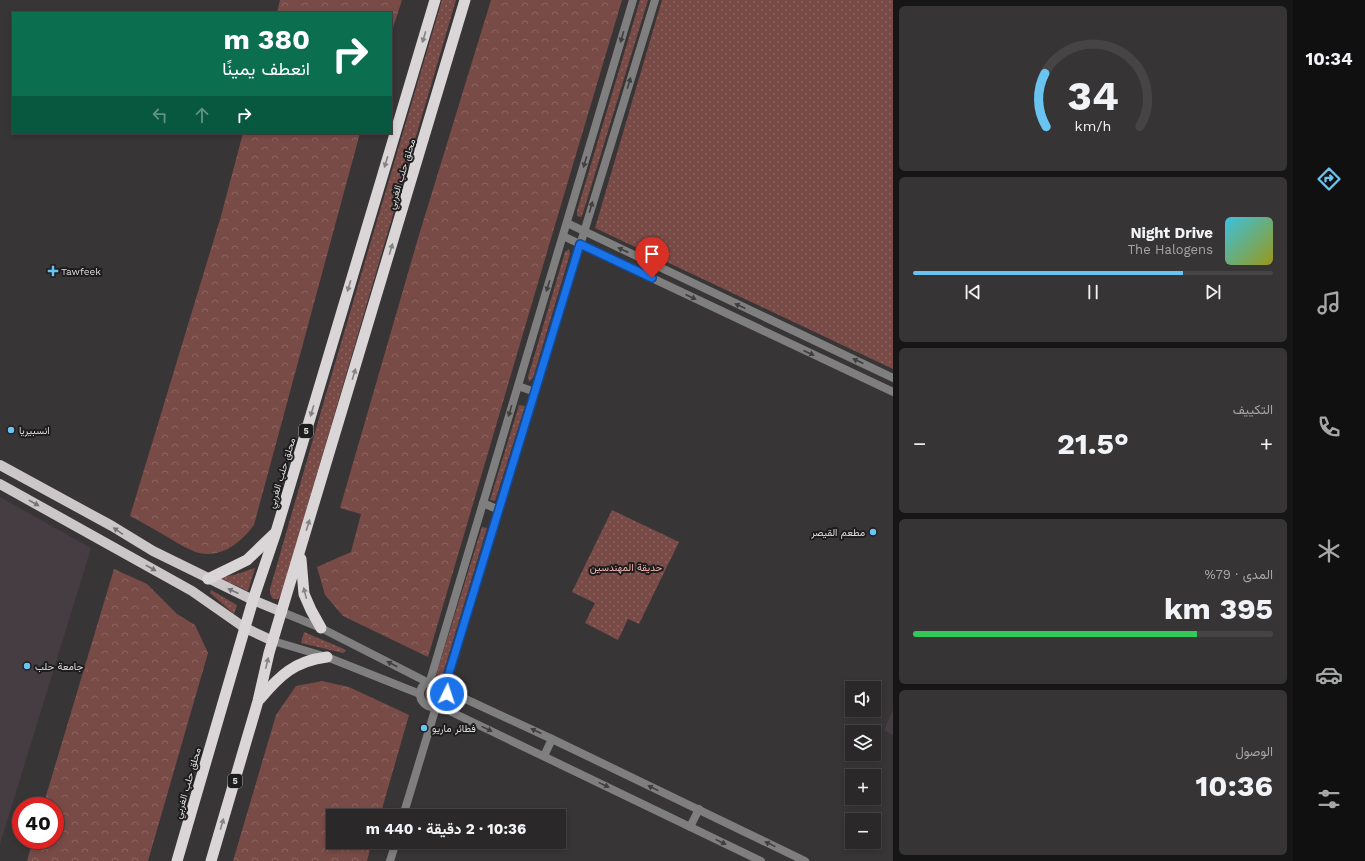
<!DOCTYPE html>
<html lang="ar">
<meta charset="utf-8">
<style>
body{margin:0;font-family:"Work Sans",Vazirmatn,sans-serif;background:#363434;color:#f1f3f6;direction:rtl;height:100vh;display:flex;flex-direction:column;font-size:15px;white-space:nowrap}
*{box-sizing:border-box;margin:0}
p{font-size:13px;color:#a5a6a8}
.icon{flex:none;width:22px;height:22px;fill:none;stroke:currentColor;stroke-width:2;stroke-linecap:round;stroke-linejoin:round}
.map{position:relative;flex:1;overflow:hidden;direction:ltr}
.details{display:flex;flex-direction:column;gap:6px;padding:6px;background:#171616;width:400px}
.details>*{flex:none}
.hud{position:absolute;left:12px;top:12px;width:380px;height:122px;border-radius:0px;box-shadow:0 2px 6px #0003,0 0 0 1px #464445;direction:rtl;background:#0b6e4f;color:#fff;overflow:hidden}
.buttons{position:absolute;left:845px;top:681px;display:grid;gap:8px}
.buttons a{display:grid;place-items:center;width:36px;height:36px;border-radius:0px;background:#2a2828;box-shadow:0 2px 6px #0003,0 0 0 1px #464445;font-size:20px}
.speed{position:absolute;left:12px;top:797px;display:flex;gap:8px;font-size:20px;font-weight:700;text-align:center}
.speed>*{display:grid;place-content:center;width:52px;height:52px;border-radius:50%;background:#2a2828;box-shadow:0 2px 6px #0003,0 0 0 1px #464445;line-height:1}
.speed .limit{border:6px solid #d22;background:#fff;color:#111}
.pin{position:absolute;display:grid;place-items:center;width:34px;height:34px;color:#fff;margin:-41px -17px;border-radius:50% 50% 50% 0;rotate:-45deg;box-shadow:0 0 4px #0007}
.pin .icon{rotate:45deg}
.me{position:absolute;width:44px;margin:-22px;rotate:4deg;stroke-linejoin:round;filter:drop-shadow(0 0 3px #0008)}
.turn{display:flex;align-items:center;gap:14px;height:84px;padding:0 16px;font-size:18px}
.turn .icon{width:52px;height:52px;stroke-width:2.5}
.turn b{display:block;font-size:28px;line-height:34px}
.lanes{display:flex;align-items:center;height:38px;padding:0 16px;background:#0003;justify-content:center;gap:20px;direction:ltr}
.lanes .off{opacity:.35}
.big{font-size:30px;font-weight:700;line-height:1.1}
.details .card{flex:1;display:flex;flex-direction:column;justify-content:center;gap:6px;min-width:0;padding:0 14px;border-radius:6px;background:#363434}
.details .dial{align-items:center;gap:0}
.dial svg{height:104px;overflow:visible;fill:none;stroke:#464445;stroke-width:7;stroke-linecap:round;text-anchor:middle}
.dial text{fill:#f1f3f6;stroke:none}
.song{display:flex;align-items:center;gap:12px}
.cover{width:48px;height:48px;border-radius:6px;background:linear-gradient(135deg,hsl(190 70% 55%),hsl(60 70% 35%))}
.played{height:4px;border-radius:2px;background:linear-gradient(90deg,#69c4f1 75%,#464445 75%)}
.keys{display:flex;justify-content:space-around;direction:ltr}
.heat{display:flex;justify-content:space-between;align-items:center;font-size:22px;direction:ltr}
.charge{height:6px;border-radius:3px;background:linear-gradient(90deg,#34c759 79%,#464445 0)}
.trip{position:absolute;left:326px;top:809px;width:240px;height:40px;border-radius:0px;background:#2a2828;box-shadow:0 2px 6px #0003,0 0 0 1px #464445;font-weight:700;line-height:40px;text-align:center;direction:rtl}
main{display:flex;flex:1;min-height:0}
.menu{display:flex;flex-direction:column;width:72px;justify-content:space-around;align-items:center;background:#111010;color:#a5a6a8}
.menu .icon{width:28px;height:28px}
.menu .on{color:#69c4f1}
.menu b{font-size:18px;color:#f1f3f6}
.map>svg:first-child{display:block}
.built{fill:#463d42}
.grass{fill:url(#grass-dots)}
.forest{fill:url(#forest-crowns)}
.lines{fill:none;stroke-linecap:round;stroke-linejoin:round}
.tertiary{stroke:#807f7f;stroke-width:8}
.primary{stroke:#cbc7c8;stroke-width:10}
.trunk{stroke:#dad5d6;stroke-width:11}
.oneway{fill:#858283}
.oneway2{fill:#403f40}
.oneway3{fill:#747273}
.route-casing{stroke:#114b97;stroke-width:10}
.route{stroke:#1a73e8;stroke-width:7}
.poi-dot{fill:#69c4f1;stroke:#1e1d1e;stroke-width:1.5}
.labels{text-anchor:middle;stroke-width:4;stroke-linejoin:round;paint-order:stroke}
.shield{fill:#1e1d1e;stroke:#a4a2a3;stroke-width:1}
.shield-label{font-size:9px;font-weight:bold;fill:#dddbdc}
.street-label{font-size:10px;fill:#dddbdc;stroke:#1e1d1e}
.poi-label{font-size:10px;fill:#dddbdc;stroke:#1e1d1e;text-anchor:start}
.park-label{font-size:10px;fill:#f2b3ad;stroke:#1e1d1e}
</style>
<main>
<nav class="menu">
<b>10:34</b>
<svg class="icon on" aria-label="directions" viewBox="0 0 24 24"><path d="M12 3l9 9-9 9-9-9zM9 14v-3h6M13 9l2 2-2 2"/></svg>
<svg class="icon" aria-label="music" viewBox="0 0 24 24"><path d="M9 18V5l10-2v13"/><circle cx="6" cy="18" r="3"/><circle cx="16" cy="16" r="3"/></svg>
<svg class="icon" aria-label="phone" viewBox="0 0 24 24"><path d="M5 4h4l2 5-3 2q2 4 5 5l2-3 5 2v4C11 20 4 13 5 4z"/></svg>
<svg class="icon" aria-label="climate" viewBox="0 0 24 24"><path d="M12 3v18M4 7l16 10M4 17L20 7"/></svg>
<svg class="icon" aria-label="car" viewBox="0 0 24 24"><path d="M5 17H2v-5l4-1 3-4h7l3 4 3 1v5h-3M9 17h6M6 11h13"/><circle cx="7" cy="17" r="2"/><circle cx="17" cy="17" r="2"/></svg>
<svg class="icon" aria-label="filters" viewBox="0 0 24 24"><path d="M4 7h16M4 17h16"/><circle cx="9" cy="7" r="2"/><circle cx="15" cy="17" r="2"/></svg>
</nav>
<section class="details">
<div class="card dial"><svg viewBox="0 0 100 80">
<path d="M14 69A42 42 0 1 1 86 69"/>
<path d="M14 69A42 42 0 0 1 13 28" stroke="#69c4f1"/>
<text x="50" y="56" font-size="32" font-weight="700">34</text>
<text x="50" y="72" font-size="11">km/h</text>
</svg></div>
<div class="card">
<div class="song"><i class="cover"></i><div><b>Night Drive</b><p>The Halogens</p></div></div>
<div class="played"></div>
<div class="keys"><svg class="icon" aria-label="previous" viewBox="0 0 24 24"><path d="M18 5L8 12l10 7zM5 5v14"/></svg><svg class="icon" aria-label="pause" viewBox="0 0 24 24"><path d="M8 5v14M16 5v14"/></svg><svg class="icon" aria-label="next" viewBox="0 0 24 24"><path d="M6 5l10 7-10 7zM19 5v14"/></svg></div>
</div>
<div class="card"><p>التكييف</p>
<div class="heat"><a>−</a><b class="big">21.5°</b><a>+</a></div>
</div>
<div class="card"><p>المدى · 79%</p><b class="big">395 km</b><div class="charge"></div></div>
<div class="card"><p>الوصول</p><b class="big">10:36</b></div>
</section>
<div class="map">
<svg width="893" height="861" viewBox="0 0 893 861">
<defs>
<pattern id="grass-dots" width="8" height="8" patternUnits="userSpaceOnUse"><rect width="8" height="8" fill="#784b47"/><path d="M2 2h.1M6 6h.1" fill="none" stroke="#8b6461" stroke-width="1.8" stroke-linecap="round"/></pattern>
<pattern id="forest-crowns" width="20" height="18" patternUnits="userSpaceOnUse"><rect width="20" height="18" fill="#784b47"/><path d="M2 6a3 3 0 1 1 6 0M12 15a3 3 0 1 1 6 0" fill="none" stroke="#8b6461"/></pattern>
</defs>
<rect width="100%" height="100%" fill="#383536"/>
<g class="built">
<polygon points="0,497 91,548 0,844"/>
<polygon points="893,710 893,735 884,730"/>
</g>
<g class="grass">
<polygon points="442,0 456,0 282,593 278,599 273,599 270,594 270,589 326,394"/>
<polygon points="640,0 648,0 583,213 581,217 577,216 577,211"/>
<polygon points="662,0 893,0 893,369 595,228"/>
<polygon points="569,249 570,254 533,378 529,382 528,377 565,252"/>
<polygon points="519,405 525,406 495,501 490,500"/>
<polygon points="612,510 679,542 639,624 628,619 618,640 585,623 595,603 572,592"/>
<polygon points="482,527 487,528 442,677 436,675"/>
<polygon points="255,568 248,591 219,578 237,574"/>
<polygon points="211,590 237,605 234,614 210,593"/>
<polygon points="304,632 344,649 346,651 343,653 301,643"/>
<circle cx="433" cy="694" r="8"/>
</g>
<g class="forest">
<polygon points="280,0 402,0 391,34 391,13 277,13"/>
<polygon points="491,0 622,0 555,225 428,657 343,616 325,595 317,567 351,552 361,514 340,508 419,235"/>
<path d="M243,133h117l-106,392c-13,17 -31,33 -55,28 -10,-3 -20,-9 -28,-14 -14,-8 -27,-16 -41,-23l91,-300z"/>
<polygon points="114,569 147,584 177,614 195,625 208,653 148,861 27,861 33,840 55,840 55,806 43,806"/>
<polygon points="322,681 349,687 409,715 380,816 333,816 333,842 372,842 367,861 233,861 276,715 296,686"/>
</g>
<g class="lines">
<g class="tertiary">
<polyline points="567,223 893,378"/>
<polyline points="563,236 893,392"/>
<polyline points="518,386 535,392"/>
<polyline points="483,503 499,510"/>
<polyline points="282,612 321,628 427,682"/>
<polyline points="273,641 327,657 420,694"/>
<circle cx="433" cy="694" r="13"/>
<polyline points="430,681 633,0"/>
<polyline points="445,687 655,0"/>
<polyline points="446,690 552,739 805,861"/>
<polyline points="439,706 761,861"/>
<polyline points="544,756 552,739"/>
<polyline points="403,816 436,707"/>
<polyline points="690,827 699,809"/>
<polyline points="390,861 396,842"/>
</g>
<g class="primary">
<polyline points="0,465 112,526 153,551 253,600 282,612"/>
<polyline points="0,484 192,591 245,628 273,641"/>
</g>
<g class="trunk">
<polyline points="301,559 304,594 311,610 321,628"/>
<polyline points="208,579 247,560 274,534"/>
<path d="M260,699c20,-24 35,-38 67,-42"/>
<polyline points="177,861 253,600 276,532 435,0"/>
<polyline points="211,861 258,701 269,653 465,0"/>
</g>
</g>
<defs><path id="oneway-solid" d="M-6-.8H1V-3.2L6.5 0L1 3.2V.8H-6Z"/></defs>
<g class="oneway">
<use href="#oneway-solid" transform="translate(424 37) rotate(107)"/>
<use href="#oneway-solid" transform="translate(386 162) rotate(107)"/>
<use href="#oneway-solid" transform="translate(391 249) rotate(-73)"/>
<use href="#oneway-solid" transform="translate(349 286) rotate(107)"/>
<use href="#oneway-solid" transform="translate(354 374) rotate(-73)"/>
<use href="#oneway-solid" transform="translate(312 411) rotate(107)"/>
<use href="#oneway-solid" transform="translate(308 525) rotate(-73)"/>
<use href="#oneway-solid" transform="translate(305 593) rotate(-104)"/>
<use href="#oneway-solid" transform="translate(267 663) rotate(-77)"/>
<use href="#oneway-solid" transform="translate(222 824) rotate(-74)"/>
</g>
<g class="oneway2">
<use href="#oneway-solid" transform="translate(622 37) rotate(107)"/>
<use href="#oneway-solid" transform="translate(629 83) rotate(-73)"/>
<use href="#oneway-solid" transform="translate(585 162) rotate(107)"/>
<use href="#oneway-solid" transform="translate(591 207) rotate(-73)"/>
<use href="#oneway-solid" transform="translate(623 250) rotate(-155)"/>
<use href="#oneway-solid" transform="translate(548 286) rotate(107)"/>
<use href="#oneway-solid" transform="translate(691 297) rotate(25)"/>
<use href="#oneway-solid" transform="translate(740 306) rotate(-155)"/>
<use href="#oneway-solid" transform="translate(809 353) rotate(25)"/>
<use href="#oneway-solid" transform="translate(858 361) rotate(-155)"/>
<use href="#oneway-solid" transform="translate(510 411) rotate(107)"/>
<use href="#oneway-solid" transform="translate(392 664) rotate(-153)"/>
<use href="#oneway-solid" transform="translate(487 729) rotate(26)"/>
<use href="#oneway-solid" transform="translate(536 731) rotate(-155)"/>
<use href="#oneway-solid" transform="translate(604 785) rotate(26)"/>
<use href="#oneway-solid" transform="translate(653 788) rotate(-154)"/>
<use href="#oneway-solid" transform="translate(721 842) rotate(26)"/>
<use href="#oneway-solid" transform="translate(770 844) rotate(-154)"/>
</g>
<g class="oneway3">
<use href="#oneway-solid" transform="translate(34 503) rotate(29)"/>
<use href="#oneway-solid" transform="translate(118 531) rotate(-146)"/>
<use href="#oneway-solid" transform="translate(151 568) rotate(29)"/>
<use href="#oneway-solid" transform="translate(233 591) rotate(-155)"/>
</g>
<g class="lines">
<g class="route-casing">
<polyline id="route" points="447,694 445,686 580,244 652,278"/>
</g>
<use href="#route" class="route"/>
</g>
<g class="poi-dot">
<path d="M51 265h4v4h4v4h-4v4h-4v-4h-4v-4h4z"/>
<circle cx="11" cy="430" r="4"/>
<circle cx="873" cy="532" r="4"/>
<circle cx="27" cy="666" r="4"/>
<circle cx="424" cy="728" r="4"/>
</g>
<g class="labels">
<g class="shield">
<rect x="299" y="424" width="14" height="14" rx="3"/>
<rect x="228" y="774" width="14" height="14" rx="3"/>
</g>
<g class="shield-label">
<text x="306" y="434">5</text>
<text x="235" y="784">5</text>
</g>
<g class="street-label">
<text transform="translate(401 174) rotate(-73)" y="4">محلق حلب الغربي</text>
<text transform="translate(281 473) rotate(-73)" y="4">محلق حلب الغربي</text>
<text transform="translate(187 783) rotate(-74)" y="4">محلق حلب الغربي</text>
</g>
<g class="poi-label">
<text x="61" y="275">Tawfeek</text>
<text x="19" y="434">انسبيريا</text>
<text x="865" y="536" text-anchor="end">مطعم القيصر</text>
<text x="35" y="670">جامعة حلب</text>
<text x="432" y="732">فطائر ماريو</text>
</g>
<g class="park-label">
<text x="626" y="571">حديقة المهندسين</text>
</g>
</g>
</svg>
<div class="buttons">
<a><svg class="icon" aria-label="sound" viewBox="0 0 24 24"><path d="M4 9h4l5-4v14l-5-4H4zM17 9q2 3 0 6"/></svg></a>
<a><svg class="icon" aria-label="layers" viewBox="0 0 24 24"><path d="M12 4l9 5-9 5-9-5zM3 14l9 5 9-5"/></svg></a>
<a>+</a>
<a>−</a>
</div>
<div class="speed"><div class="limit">40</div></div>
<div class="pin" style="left:652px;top:278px;background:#d93025"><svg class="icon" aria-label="arrive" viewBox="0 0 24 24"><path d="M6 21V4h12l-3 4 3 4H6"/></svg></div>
<svg class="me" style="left:447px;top:694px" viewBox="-20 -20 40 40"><circle r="17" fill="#1a73e8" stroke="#fff" stroke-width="3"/><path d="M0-11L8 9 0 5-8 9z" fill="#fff"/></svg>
<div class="trip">10:36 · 2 دقيقة · 440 m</div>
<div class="hud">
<div class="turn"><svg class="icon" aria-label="right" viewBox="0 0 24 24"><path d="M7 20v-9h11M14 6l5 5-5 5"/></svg><div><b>380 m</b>انعطف يمينًا</div></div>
<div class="lanes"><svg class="icon off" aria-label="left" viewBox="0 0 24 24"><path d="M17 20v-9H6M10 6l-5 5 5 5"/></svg><svg class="icon off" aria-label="ahead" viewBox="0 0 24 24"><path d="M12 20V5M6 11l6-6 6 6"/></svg><svg class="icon" aria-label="right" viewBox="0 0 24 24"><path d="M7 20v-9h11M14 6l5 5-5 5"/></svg></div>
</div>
</div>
</main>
